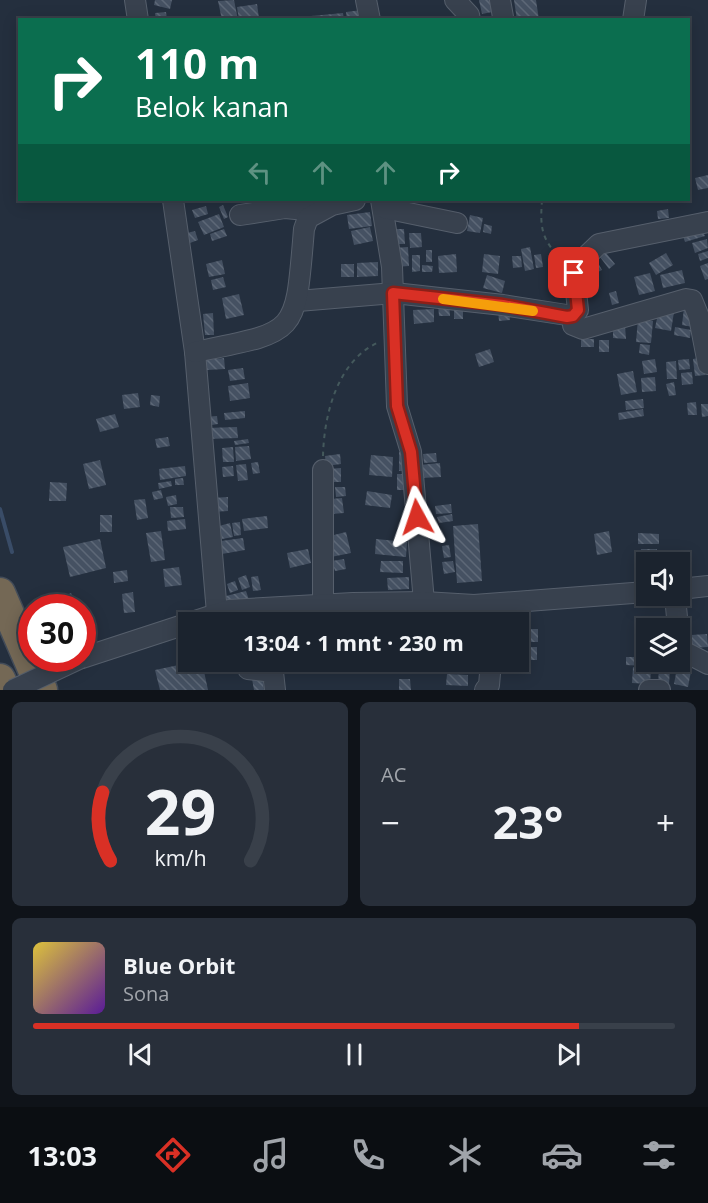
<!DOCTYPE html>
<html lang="id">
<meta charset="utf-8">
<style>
body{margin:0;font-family:"Open Sans",sans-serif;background:#282f3a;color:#f1f3f6;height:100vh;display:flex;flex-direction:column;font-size:22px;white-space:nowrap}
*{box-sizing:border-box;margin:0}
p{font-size:20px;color:#a0a4aa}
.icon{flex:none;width:33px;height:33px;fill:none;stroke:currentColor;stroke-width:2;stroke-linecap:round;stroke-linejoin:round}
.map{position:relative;height:690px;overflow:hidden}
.side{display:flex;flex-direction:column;gap:12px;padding:12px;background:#0f1319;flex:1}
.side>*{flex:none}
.guide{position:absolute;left:18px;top:18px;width:672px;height:183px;border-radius:0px;box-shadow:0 3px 15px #0003,0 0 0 2px #39404a;background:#0b6e4f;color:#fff;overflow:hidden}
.tools{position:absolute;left:636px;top:552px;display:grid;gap:12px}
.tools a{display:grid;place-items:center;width:54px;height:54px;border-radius:0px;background:#1b232e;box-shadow:0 3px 15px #0003,0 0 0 2px #39404a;font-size:30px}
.speed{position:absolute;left:18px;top:594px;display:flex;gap:12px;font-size:30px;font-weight:700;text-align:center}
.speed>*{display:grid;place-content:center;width:78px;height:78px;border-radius:50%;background:#1b232e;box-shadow:0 3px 15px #0003,0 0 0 2px #39404a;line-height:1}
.speed .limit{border:9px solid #d22;background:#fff;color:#111}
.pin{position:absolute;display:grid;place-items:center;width:51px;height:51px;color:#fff;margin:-26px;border-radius:12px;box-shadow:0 3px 9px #0006}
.me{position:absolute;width:66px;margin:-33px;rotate:355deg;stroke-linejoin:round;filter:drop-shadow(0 0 4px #0008)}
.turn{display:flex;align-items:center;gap:21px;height:126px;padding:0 18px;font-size:27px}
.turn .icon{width:78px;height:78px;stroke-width:2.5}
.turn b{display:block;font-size:42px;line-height:51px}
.lanes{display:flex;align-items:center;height:57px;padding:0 18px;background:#0003;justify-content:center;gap:30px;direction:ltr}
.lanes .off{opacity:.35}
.big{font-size:45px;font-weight:700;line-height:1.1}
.side .widget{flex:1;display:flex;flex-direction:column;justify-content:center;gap:9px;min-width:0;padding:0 21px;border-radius:9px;background:#282f3a}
.side .dial{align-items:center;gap:0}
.dial svg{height:156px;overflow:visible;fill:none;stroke:#39404a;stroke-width:7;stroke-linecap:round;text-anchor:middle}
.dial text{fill:#f1f3f6;stroke:none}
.song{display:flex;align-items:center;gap:18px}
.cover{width:72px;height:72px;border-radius:9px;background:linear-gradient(135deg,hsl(50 70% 55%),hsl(270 70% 35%))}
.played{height:6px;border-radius:3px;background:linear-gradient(90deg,#d93025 85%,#39404a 85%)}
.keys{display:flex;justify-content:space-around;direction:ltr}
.heat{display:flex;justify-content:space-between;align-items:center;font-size:33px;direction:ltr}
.side .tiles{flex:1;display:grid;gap:12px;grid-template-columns:1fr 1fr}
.widget:last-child{grid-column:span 2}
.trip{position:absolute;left:178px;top:612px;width:351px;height:60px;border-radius:0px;background:#1b232e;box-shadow:0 3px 15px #0003,0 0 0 2px #39404a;font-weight:700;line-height:60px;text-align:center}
.tab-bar{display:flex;height:96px;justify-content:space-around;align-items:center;background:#0b0e12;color:#a0a4aa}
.tab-bar .icon{width:42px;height:42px}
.tab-bar .on{color:#d93025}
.tab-bar b{font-size:27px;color:#f1f3f6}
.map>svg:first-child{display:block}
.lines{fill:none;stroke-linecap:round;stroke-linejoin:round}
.stream{stroke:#394c67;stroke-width:4}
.building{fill:url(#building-back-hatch)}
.minor-casing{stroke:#565f6c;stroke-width:22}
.highway-casing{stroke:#434c59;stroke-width:33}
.path{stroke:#44595c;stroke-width:2;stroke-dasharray:4.5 4.5;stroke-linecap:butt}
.minor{stroke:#38414e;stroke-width:20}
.highway{stroke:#746855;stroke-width:30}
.minor-bridge-casing{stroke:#565f6c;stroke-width:22;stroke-linecap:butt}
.minor-bridge{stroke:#38414e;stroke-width:20}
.route-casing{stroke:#8d1f18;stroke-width:15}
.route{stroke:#d93025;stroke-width:10}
.slow{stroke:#f59e0b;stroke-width:10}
</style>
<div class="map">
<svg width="708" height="690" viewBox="0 0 708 690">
<defs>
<pattern id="building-back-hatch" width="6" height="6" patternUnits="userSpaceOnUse" patternTransform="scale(1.5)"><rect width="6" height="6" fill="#455162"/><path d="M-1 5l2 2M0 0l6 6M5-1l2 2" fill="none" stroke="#5d6877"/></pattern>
</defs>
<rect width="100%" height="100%" fill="#242f3e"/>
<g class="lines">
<polyline class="stream" points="0,509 12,552"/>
</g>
<g class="building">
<polygon points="155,0 172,0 170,9 154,5"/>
<polygon points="234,0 238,20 222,20 218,1"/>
<polygon points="479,0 495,0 497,11 482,14"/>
<polygon points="514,0 536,0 539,20 517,20"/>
<polygon points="257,4 259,18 239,20 237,7"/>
<polygon points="362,10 363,20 347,20 346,12"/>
<polygon points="166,12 167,20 156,20 155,13"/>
<polygon points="343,13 344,20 290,20 290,18"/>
<polygon points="708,175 708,188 698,190 695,178"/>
<polygon points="223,205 228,217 224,219 219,207"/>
<polygon points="206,206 208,214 195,218 192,210"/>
<polygon points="668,209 669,218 658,219 657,211"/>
<polygon points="370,212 372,226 349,229 347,215"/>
<polygon points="219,214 224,227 204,235 198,222"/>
<polygon points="470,215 483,218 480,233 467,231"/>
<polygon points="484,224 492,226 491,234 483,232"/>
<polygon points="700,225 705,236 685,242 681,230"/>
<polygon points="370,227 373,241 354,245 351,231"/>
<polygon points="224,229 227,236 212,241 210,234"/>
<polygon points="394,229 404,229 405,244 395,244"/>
<polygon points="195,231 198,240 190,243 187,233"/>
<polygon points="409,233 421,233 422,247 410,248"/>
<polygon points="707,239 708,248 695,253 692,243"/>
<polygon points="408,247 409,266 394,267 393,248"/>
<polygon points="530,247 534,269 525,271 521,249"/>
<rect x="426" y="250" width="6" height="12"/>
<polygon points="708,251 708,258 700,261 698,254"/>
<polygon points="606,253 615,264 609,269 600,257"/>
<polygon points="666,253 673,265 656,275 649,263"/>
<polygon points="456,254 457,272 439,273 438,256"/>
<polygon points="484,254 500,256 498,274 482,272"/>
<polygon points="541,254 543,267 536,268 534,255"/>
<polygon points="412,255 420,255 420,271 412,272"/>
<polygon points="512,256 521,256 522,267 513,268"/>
<polygon points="596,259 602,270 586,278 580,267"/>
<polygon points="222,260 225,274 209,277 206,264"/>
<polygon points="378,262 378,276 357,277 357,263"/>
<polygon points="708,263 708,279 705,280 700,266"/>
<rect x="341" y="264" width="13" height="13"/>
<polygon points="422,265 433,266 432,272 422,272"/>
<polygon points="682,270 685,283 663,288 660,275"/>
<polygon points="650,273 655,291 639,295 634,277"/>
<polygon points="487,275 505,281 502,293 483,288"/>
<polygon points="223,277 226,287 213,290 211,280"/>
<polygon points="616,291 619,303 612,305 609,293"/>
<polygon points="239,294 244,315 226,319 222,298"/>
<polygon points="449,303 450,316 439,316 438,304"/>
<rect x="454" y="304" width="9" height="15"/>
<polygon points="509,308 510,320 499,321 498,309"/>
<polygon points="684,308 695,310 693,327 682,325"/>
<polygon points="434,309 434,322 414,324 413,310"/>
<polygon points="659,309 674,312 671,331 655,328"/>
<polygon points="213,313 214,335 205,335 203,314"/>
<polygon points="638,319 653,321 651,343 636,342"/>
<polygon points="613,326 625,326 626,339 613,338"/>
<polygon points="675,327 691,330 690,338 674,335"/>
<rect x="581" y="339" width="13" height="8"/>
<rect x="599" y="340" width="10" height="12"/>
<polygon points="640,344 650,345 649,355 639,353"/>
<polygon points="490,349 494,362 479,367 475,354"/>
<polygon points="703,357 705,375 695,376 693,359"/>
<polygon points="224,358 225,369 207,370 206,360"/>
<polygon points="655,359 657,372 644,374 642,361"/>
<polygon points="689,359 690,369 679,370 678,360"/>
<polygon points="676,361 677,379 667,379 666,362"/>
<polygon points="243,368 245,379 230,381 228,370"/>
<polygon points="633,371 637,392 621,395 617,374"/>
<polygon points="692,372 693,384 682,385 681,373"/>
<polygon points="655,377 656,391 642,392 641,378"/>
<polygon points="674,382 676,395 669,396 666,384"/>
<polygon points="248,383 250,398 230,401 228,386"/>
<polygon points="138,393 140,407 124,409 122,395"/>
<polygon points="151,395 160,396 159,407 150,405"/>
<polygon points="643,399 644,408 626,410 625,401"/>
<polygon points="696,402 697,415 688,415 687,403"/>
<polygon points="701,404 708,404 708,416 702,417"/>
<polygon points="643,409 644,416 619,420 618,413"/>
<polygon points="245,411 245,418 225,420 224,413"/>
<polygon points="115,414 119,427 100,432 96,419"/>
<polygon points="217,416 218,424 205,426 204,417"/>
<polygon points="237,427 238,438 207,439 206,428"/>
<polygon points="168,437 170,446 157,448 155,439"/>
<polygon points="248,439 249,443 235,445 234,441"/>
<polygon points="249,446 251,459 236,461 235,447"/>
<polygon points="233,447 234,462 223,462 222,448"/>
<rect x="399" y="452" width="10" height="19"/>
<polygon points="436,453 437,462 424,463 423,454"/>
<polygon points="340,454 341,464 326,466 325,456"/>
<polygon points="371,455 393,457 392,477 369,475"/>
<polygon points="100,460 106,485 89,489 83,464"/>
<polygon points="258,462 260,473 253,474 251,463"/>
<polygon points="440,463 441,477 421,478 420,465"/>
<polygon points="246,464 248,480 238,481 236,465"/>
<polygon points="185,466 186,476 160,480 159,469"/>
<polygon points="233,466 234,476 223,477 222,467"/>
<polygon points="341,468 341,482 327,482 327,469"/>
<rect x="397" y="474" width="13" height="16"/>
<polygon points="183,478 184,485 175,485 175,479"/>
<polygon points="171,481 172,486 159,489 158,483"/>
<polygon points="50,482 67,483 66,501 49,501"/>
<polygon points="335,487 345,487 346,496 336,497"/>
<polygon points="161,490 163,498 154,500 152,492"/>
<polygon points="367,491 392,495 390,508 365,505"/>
<polygon points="176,495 177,504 168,506 166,497"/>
<polygon points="228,497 228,511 212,512 211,498"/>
<polygon points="342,498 344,513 332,514 331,499"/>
<polygon points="145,499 148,518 137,520 134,500"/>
<polygon points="451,504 452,513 436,514 435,506"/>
<polygon points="170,507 183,507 184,517 171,518"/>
<polygon points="452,514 453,521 439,523 437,517"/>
<rect x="100" y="515" width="12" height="17"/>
<polygon points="267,516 268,528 244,531 242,519"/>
<polygon points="185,519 186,529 168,531 167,521"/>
<polygon points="240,522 241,535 234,536 232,523"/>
<polygon points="230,523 233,537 222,539 219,526"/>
<polygon points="478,524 482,581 457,583 453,526"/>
<polygon points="161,531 165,560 151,562 146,533"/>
<polygon points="609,531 612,552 597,555 594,534"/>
<polygon points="346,532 351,553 331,557 326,537"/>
<polygon points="638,533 659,534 659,544 638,544"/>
<polygon points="243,538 245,550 216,555 214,542"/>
<polygon points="100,539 106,568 70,577 63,547"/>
<polygon points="376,539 407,542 406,557 375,554"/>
<polygon points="449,545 451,557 444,558 442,546"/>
<polygon points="308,549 311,563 290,568 287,553"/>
<rect x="641" y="549" width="16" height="8"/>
<polygon points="672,555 673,562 661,562 661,556"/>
<polygon points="344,559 346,569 335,571 332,561"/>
<polygon points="381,561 403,561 403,573 380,572"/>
<polygon points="453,561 455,572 444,574 442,562"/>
<polygon points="179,567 182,585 165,587 163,569"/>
<polygon points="127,570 128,581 114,583 113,572"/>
<polygon points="246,575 250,587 242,590 238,578"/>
<polygon points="258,576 261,590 253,591 251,577"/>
<polygon points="409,577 409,589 388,590 387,578"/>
<polygon points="235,581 238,590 230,593 227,584"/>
<polygon points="246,591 249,600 229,605 226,596"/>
<polygon points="133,592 135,612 124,613 122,594"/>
<polygon points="71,593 77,608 54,608 52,601"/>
<rect x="389" y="614" width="11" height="8"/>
<polygon points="418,614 418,622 408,622 407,615"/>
<polygon points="434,616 435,622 422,622 422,618"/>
<polygon points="519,622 526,622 525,631 519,631"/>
<rect x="528" y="629" width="10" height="13"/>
<polygon points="519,634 527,635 526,644 519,644"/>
<polygon points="707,634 708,647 692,648 691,635"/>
<rect x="519" y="647" width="18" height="13"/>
<polygon points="626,657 645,657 645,666 626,665"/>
<polygon points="193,662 202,662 208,690 160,690 155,670"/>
<polygon points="444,662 464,662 464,670 444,669"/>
<polygon points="678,663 692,666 688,687 674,684"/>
<polygon points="633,667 651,669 650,684 632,683"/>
<polygon points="659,667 670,668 669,685 658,685"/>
<polygon points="447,674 468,675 468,686 446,685"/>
<polygon points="262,677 264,690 254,690 252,679"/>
<polygon points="399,679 410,679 411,690 399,690"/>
</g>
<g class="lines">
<g class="minor-casing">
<g id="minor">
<polyline points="135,0 138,20"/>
<polyline points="366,0 370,20"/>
<polyline points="455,0 469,15 470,20"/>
<polyline points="500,0 503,17"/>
<polyline points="633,20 636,0"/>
<polyline points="173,200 195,352 217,613"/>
<polyline points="381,200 392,267 397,406 411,452 424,602"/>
<polyline points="384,208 457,223"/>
<polyline points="240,215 285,208 317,211"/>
<polyline points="298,301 394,293 503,305 573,316 578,310 574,273 577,265 599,244 708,222"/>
<polyline points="573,316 573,325 583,329 686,299 692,300 699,317 708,364"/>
<path d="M195,352c105,-21 100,-16 109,-123l4,-11 24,-13 23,-5"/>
<polyline points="323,470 323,605"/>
<polyline points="680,589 708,586"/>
<polyline points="675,596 678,628"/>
<polyline points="491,604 491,622"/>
<polyline points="680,636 683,651 708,664"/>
<polyline points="82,658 229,610 353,603 424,602 474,605 646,592"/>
<polyline points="248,662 248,669 273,672 275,690"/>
<polyline points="485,690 489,685 491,662"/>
<polyline points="649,690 660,690"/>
</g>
</g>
<g class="highway-casing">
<g id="highway">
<polyline points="0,593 42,690"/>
<polyline points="0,679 5,690"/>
</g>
</g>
<g class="path">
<path d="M542,200c-2,27 -1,39 19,59"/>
<path d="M323,456c1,-41 14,-94 54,-113"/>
</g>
<use href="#minor" class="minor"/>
<use href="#highway" class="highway"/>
<g class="minor-bridge-casing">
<polyline id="minor-bridge" points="13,690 81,658"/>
</g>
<use href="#minor-bridge" class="minor-bridge"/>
</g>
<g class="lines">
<g class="route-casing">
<polyline id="route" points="417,517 411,452 397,406 393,293 503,305 567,317 573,316 578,310 574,273"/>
</g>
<use href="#route" class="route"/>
<polyline class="slow" points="443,299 533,311"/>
</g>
</svg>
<div class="tools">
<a><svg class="icon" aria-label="sound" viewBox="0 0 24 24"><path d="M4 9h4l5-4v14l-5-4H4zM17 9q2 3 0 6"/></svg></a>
<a><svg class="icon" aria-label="layers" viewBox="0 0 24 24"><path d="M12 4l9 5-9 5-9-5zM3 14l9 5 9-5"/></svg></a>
</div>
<div class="speed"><div class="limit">30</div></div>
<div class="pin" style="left:574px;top:273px;background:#d93025"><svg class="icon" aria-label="arrive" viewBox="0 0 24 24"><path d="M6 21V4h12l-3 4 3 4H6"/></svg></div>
<svg class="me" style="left:417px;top:517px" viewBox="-20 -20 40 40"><path d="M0-17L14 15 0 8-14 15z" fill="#d93025" stroke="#fff" stroke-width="4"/></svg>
<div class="trip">13:04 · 1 mnt · 230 m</div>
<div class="guide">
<div class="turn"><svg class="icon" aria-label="right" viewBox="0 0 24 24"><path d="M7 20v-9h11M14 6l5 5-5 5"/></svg><div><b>110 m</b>Belok kanan</div></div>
<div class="lanes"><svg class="icon off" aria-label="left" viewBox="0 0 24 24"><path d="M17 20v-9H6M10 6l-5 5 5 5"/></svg><svg class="icon off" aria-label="ahead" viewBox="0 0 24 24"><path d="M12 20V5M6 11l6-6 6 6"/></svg><svg class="icon off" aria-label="ahead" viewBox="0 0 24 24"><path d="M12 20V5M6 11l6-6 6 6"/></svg><svg class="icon" aria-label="right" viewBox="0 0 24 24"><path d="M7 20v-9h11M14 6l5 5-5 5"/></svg></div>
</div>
</div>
<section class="side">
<div class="tiles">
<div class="widget dial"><svg viewBox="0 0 100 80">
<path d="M14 69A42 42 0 1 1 86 69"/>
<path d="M14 69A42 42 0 0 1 10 34" stroke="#d93025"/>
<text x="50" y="56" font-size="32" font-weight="700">29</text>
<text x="50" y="72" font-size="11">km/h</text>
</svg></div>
<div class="widget"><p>AC</p>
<div class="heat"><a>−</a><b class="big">23°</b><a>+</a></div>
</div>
<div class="widget">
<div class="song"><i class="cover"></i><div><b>Blue Orbit</b><p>Sona</p></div></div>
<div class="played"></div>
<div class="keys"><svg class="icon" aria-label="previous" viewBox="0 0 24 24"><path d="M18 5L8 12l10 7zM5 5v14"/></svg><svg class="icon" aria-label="pause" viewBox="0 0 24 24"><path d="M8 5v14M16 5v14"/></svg><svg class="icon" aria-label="next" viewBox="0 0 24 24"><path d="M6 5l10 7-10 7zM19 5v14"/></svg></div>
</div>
</div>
</section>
<nav class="tab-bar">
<b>13:03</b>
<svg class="icon on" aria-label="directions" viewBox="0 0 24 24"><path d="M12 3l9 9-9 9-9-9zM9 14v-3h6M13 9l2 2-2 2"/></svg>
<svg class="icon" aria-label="music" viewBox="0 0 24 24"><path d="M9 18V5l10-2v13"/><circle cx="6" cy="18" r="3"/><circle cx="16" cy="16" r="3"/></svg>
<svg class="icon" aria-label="phone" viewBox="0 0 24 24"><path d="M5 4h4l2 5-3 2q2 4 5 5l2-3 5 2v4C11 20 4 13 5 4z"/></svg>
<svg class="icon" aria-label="climate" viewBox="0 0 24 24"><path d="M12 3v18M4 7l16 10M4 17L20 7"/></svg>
<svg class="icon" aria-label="car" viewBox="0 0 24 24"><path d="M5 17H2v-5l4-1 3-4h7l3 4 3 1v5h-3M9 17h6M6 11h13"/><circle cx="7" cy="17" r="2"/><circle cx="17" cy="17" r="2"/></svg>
<svg class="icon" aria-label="filters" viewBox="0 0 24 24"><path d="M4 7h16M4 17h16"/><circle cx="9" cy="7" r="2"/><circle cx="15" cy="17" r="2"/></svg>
</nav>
